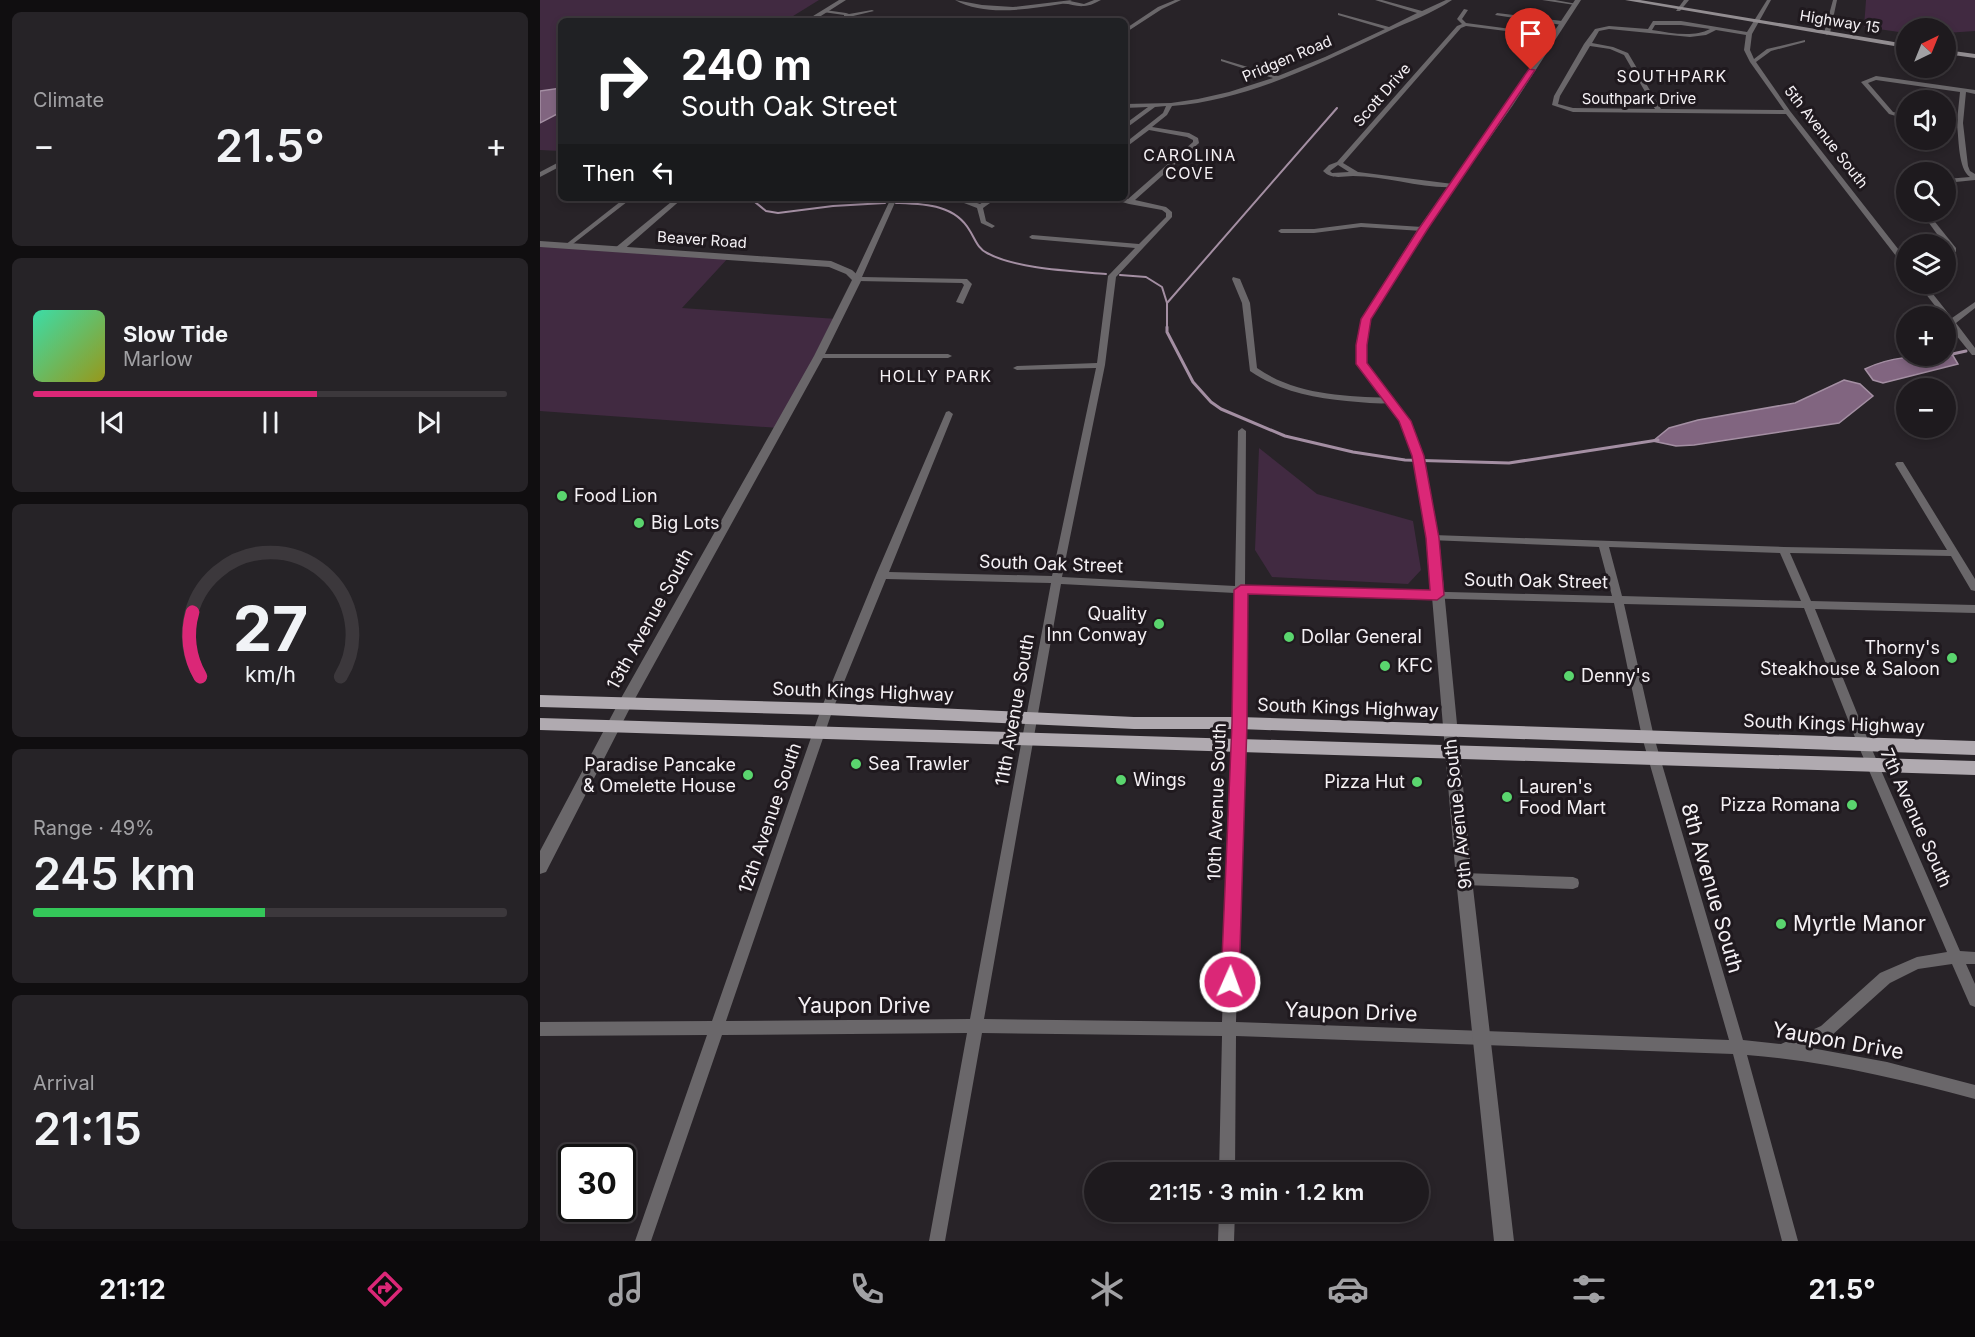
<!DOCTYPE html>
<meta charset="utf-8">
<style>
body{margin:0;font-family:Inter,sans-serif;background:#262327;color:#f1f3f6;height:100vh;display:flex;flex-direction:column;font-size:22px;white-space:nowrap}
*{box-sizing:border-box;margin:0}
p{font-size:20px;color:#a1a1a4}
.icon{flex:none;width:33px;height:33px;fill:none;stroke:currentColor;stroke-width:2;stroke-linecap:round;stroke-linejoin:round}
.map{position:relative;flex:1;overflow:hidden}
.drawer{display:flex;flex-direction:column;gap:12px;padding:12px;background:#100e10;width:540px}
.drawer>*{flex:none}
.top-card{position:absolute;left:18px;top:18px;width:570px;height:183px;border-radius:9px;box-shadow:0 3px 9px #0003,0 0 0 2px #3c383c;background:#202124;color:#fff;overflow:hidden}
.needle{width:39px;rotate:43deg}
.buttons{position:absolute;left:1356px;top:18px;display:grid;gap:12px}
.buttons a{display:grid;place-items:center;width:60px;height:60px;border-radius:50%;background:#1e1a1e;box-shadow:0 3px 9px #0003,0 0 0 2px #3c383c;font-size:30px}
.speed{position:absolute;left:18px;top:1144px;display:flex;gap:12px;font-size:30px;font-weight:700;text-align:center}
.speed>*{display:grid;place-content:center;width:78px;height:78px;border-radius:50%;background:#1e1a1e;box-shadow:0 3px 9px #0003,0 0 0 2px #3c383c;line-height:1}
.speed .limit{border:3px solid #111;border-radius:9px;background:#fff;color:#111}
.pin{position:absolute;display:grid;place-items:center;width:51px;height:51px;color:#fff;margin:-62px -26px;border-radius:50% 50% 50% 0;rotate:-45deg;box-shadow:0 0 6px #0007}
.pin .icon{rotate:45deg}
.me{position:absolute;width:66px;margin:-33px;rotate:2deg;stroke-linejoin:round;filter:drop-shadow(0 0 4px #0008)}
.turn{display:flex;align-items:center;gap:21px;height:126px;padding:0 24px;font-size:27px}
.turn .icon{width:78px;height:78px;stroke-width:2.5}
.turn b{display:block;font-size:42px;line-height:51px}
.then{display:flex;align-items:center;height:57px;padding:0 24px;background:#0003;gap:12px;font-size:22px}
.big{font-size:45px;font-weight:600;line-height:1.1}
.drawer .tile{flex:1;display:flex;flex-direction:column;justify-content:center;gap:9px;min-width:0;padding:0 21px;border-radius:9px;background:#262327}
.drawer .dial{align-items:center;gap:0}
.dial svg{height:156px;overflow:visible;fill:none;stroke:#3c383c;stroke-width:7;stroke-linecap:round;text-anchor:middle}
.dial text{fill:#f1f3f6;stroke:none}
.song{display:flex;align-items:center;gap:18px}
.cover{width:72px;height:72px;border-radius:9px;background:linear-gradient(135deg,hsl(160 70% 55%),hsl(60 70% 35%))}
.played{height:6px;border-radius:3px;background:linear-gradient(90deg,#db2777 60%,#3c383c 60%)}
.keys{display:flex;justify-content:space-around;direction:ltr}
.heat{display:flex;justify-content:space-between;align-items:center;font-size:33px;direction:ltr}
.charge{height:9px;border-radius:4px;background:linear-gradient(90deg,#34c759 49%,#3c383c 0)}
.trip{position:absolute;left:544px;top:1162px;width:345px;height:60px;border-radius:30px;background:#1e1a1e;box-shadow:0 3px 9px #0003,0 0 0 2px #3c383c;font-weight:600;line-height:60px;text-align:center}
.menu{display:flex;height:96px;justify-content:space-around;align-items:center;background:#0c0a0c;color:#a1a1a4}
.menu .icon{width:42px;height:42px}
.menu .selected{color:#db2777}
.menu b{font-size:27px;color:#f1f3f6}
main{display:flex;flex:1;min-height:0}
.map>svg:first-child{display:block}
.green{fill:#412a41}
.water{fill:#816580;stroke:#a48fa3;stroke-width:1.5}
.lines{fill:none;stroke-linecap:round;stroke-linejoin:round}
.stream-far1{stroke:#a48fa3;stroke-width:2}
.stream{stroke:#a48fa3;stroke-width:3}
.minor{fill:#6a676a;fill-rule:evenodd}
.tertiary{fill:#6a676a;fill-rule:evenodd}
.secondary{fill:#928d91;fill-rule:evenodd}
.primary{fill:#b0aab0;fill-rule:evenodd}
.route{fill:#db2777;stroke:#8e194d;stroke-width:1.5}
.poi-dot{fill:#5ad56e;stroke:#1f191e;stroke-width:2}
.labels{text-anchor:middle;stroke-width:6;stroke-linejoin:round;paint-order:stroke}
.far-street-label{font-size:15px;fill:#f5f1f5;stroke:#1f191e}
.far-neighbourhood-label{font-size:16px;letter-spacing:1.5px;fill:#f5f1f5;stroke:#1f191e}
.poi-label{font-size:18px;fill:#f5f1f5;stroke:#1f191e;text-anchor:start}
.street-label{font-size:18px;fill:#f5f1f5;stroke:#1f191e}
.near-street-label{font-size:21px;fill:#f5f1f5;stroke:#1f191e}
.near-poi-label{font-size:21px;fill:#f5f1f5;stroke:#1f191e;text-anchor:start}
</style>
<main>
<section class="drawer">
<div class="tile"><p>Climate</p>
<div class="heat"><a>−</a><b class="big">21.5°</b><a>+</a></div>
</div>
<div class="tile">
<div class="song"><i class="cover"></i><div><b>Slow Tide</b><p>Marlow</p></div></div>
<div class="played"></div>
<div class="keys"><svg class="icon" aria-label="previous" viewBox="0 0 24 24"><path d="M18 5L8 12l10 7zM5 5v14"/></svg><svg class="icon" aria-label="pause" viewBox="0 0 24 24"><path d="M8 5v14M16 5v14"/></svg><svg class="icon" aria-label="next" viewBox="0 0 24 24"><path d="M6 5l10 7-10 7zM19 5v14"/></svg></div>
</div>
<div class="tile dial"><svg viewBox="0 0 100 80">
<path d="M14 69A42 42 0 1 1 86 69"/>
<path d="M14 69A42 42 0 0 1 10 36" stroke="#db2777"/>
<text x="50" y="56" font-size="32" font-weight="700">27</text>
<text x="50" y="72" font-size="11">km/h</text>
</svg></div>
<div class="tile"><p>Range · 49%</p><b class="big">245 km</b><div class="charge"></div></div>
<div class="tile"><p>Arrival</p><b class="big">21:15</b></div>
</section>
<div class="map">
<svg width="1435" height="1241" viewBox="0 0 1435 1241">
<rect width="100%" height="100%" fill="#282328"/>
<g class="green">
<polygon points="0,0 279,0 245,21 21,21 21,151 0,150"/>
<polygon points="1326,0 1435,0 1435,31 1406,33 1406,28 1366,28 1366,33 1324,27"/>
<polygon points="0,244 189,257 142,308 297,319 239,428 0,411"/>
<polygon points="719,448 777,494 873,521 881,570 868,584 732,577 715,550"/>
</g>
<g class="water">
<polygon points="21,88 21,112 0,123 0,91"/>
<path d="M1406,353l6,1 6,10 -75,19 -10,-3 -8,-11c26,-13 52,-13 81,-13z"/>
<polygon points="1304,380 1320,384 1333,396 1299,423 1154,445 1136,446 1113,441 1129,428 1158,420 1255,403"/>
</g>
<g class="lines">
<g class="stream-far1">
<polyline points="210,198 226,211 238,213 293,206 345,203"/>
<path d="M356,203c28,1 59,1 74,28 5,8 8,18 17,22 29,16 86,18 119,21"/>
<polyline points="580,275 606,277 622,287 627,303 627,328"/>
<polyline points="627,303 797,108"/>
</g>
<g class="stream">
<polyline points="627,327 627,332 653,382 671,402 681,409 745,436 813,452 865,460 969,463 1118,440"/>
<polyline points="1408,355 1426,351"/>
</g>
<g class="minor">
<path d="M415,0l27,5 31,2 59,-7 -2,1 14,3 10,-4h7c-4,2 -11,6 -17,6 -8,1 -15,-3 -23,-2 -34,5 -75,13 -106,-4z"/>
<polygon points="635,0 641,0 622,9 585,33 585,29 618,7"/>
<path d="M835,0h7l40,11 24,-11h6c-19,13 -44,22 -65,32 -68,32 -139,68 -215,74l-5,9 -15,12 37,6 9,5 1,5 -64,57 31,7 6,5v5l-56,60 -11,88 -43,212 173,9 3,-155 4,-3 4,3 -1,156 367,9 -13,-49 -169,-7 -2,-2 5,-3 351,12 163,3 -52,-86 2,-2h6l72,117v12l-4,-1 -20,-34 -161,-3 21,48 164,4v8l-160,-4 55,136 90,206 15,1v12h-9l9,20v23l-5,-2 -18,-41 -34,5 -28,14 -59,53 -25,11 81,15 88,23v14c-75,-20 -150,-38 -228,-44l51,186h-16l-49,-187 -497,-18 -1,137h-16l3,-137 -240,-3 -37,208h-16l38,-208 -245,2 -71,206h-16l72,-206 -167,1v-14l172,-1 109,-312 55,-134 70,-163 3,-1 4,3 -64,158 163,4 44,-208 -79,2 -4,-2 4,-2 80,-3 11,-87 27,-28 -103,-9 -3,-2 3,-2 107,9 27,-27v-4l-4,-3 -33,-6 -21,-6 20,1 65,-57v-2l-6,-3 -38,-7 -24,18v-5l38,-30 3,-7 -11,1 -30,22v-5l23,-17 -23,1v-4l46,-1 27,-4 31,-7 44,-14 -52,-17v-2l57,17 47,-19 60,-28 -47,-14v-2l51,14 28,-14zM1069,547l171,6 21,48 -179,-5zM346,579l165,4 -81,436 -244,2 107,-312zM521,584l174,9 -2,130 -11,299 -238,-3zM705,594l369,9 28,134 87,303 -493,-18 9,-299zM1084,604l180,4 54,137 89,207 -30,5 -37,16 -59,53 -40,18 -38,-4 -89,-303z"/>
<polygon points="1002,0 1015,0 1037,4 1035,5"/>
<polygon points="1144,0 1149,0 1140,11 1136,11"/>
<path d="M1227,0h4l-19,34 -2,16 4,9 13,-10 38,-9v2l-34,9 -15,11 34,49 116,148v6h-3l-117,-151 -213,-2 -21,-7 2,-9 30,-52 11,-15 14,-3 39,3 5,-8h28l66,11zM1115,25h26l29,4c-17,9 -39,4 -58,1zM1069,29l81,8 16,-2 10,-5 30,5 -2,15 6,12 34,48 -123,-1 -33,-56 -15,-6 -21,-4 7,-12zM1050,46l20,3 14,6 31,54 -82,-1 -15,-4 2,-8z"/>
<polygon points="1293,0 1297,0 1290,33 1287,35 1284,33"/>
<path d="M924,9l4,1 -6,9 4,4 90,12 -3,2 -87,-11 -5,2 -118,135 15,9 95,12 2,1v2c-32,2 -69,-11 -102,-11 -11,0 -21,4 -30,-5l6,-6 8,-3 120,-136 5,-2 -5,-5zM798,165l11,7 -17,1 -2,-2z"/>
<polygon points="285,10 306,13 309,14 332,10 334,11 309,17 307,21 302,21 304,18 304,15 283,12"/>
<polygon points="957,13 1022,21 1025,23 1022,25 955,15"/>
<polygon points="374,20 377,20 377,21 372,21"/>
<path d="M1336,76l99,14v4l-9,-2 -3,31 5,43 2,5 5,3v6l-29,3v-4l24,-2c-12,-8 -11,-38 -13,-52l-11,-1v-4l11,1 3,-29 -84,-12 -8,3 25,29 13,3v4l-17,-5 -28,-32z"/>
<polygon points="85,198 92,198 29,247 25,247 25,245"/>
<polygon points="136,198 143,198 81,252 75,252 75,248"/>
<polygon points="351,198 357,198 322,277 427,279 432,284 423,304 416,302 424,285 422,283 317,281 313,279"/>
<polygon points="411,198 422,198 440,204 449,198 457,198 443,208 446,221 455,226 452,228 441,223 437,208"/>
<polygon points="1381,212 1387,212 1416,248 1416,252 1410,252"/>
<polygon points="821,223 882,227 885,229 882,231 821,227 774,233 741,233 738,231 741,229 774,229"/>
<path d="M693,277l7,2 10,24 7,65c38,27 86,28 131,30l3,1v4c-11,1 -22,0 -33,-1 -38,-3 -76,-9 -108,-31l-8,-68 -10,-24z"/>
<polygon points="1378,284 1385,284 1412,318 1435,302 1435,308 1416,323 1435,348 1435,355 1432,355 1408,325 1406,316 1403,316"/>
<polygon points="276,354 408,354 412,356 408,358 276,358"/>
<polygon points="924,873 1033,877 1038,879 1039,883 1038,887 1033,889 924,885 919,883 918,879 919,875"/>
<polygon points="679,1212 695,1212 694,1241 678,1241"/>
</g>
<g class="tertiary">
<polygon points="299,0 306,0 273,21 265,21"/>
<polygon points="1035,0 1041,0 973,105 886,229 831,319 827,345 827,364 871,421 884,456 899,538 932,879 974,1241 954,1241 916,879 887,538 872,456 860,421 817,364 817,345 821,319 878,229 966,104"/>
<polygon points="21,161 21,166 0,177 0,172"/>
<polygon points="0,241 291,261 312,270 322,279 284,356 91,706 6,872 0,874 0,851 80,700 274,356 312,280 306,274 289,267 0,247"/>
</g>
<g class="secondary">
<polygon points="1085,0 1100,0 1366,44 1366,48"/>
<polygon points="1406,50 1435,54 1435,58 1406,54"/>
</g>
<g class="primary">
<polygon points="0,695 287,703 594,717 699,717 1435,741 1435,755 699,729 594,729 287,715 0,707"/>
<polygon points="0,718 1435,761 1435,775 0,730"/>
</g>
</g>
<polygon class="route" points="989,69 995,70 887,230 831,319 827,345 827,363 871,421 884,456 899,538 904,595 897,600 708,594 707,723 699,982 697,988 690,991 684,988 681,982 692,723 694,590 701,585 890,590 886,538 872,456 859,421 816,364 816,345 821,319 878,230"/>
<g class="poi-dot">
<circle cx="22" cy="496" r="6"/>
<circle cx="99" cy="523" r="6"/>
<circle cx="619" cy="624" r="6"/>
<circle cx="749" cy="637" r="6"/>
<circle cx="1412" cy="658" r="6"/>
<circle cx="845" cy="666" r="6"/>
<circle cx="1029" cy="676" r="6"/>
<circle cx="316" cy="764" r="6"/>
<circle cx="208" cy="775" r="6"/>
<circle cx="581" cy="780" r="6"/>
<circle cx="877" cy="782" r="6"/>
<circle cx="967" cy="797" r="6"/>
<circle cx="1312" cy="805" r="6"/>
<circle cx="1241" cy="924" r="6"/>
</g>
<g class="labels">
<g class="far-street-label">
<text transform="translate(1300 22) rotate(9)" y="5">Highway 15</text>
<text transform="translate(747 59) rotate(-23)" y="5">Pridgen Road</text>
<text transform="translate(842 95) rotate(-49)" y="5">Scott Drive</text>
<text x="1099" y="104">Southpark Drive</text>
<text transform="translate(1286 137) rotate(52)" y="5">5th Avenue South</text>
<text transform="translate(162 240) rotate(4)" y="5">Beaver Road</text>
</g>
<g class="far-neighbourhood-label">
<text x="1132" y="82">SOUTHPARK</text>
<text x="650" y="161">CAROLINA<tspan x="650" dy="18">COVE</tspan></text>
<text x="396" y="382">HOLLY PARK</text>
</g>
<g class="poi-label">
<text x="34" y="502">Food Lion</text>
<text x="111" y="529">Big Lots</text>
<text x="607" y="620" text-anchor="end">Quality<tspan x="607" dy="21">Inn Conway</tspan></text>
<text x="761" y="643">Dollar General</text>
<text x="1400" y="654" text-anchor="end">Thorny's<tspan x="1400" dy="21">Steakhouse &amp; Saloon</tspan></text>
<text x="857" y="672">KFC</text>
<text x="1041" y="682">Denny's</text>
<text x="328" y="770">Sea Trawler</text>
<text x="196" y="771" text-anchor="end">Paradise Pancake<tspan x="196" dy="21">&amp; Omelette House</tspan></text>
<text x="593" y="786">Wings</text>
<text x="865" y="788" text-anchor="end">Pizza Hut</text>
<text x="979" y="793">Lauren's<tspan x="979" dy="21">Food Mart</tspan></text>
<text x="1300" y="811" text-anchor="end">Pizza Romana</text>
</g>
<g class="street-label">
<text transform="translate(511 564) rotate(2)" y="6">South Oak Street</text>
<text transform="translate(996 581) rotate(1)" y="6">South Oak Street</text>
<text transform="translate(110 619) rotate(-61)" y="6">13th Avenue South</text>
<text transform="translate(323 692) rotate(2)" y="6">South Kings Highway</text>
<text transform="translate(808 708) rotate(2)" y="6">South Kings Highway</text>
<text transform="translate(475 710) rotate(-80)" y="6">11th Avenue South</text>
<text transform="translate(1294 724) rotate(2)" y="6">South Kings Highway</text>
<text transform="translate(677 802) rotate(-88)" y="6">10th Avenue South</text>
<text transform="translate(918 814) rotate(-96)" y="6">9th Avenue South</text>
<text transform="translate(230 818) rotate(-71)" y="6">12th Avenue South</text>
<text transform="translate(1376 818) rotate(66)" y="6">7th Avenue South</text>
</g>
<g class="near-street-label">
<text transform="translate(1172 888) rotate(74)" y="7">8th Avenue South</text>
<text x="324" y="1013">Yaupon Drive</text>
<text transform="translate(811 1012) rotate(2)" y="7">Yaupon Drive</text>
<text transform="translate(1298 1041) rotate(10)" y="7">Yaupon Drive</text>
</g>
<g class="near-poi-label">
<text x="1253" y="931">Myrtle Manor</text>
</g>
</g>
</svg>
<div class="buttons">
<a><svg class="needle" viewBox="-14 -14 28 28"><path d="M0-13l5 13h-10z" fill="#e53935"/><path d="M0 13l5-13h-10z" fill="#a1a1a4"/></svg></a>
<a><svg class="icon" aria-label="sound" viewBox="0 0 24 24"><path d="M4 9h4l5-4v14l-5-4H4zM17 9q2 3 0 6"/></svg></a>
<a><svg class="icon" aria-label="search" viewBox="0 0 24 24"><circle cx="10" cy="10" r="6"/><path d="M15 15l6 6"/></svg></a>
<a><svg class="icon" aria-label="layers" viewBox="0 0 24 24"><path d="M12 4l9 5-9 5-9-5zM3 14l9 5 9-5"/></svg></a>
<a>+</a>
<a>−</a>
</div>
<div class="speed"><div class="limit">30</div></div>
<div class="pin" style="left:991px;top:70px;background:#d93025"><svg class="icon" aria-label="arrive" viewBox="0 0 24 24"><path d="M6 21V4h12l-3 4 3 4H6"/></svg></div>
<svg class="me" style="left:690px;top:982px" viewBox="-20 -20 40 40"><circle r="17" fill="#db2777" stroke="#fff" stroke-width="3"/><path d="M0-11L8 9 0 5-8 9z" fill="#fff"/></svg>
<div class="trip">21:15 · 3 min · 1.2 km</div>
<div class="top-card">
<div class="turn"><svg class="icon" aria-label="right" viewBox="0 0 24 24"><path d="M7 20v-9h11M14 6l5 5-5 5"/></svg><div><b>240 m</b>South Oak Street</div></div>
<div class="then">Then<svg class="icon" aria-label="left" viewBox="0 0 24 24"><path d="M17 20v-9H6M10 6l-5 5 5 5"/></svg></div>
</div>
</div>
</main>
<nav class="menu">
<b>21:12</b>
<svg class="icon selected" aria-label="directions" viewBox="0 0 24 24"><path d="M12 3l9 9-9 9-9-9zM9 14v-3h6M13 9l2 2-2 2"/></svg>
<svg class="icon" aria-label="music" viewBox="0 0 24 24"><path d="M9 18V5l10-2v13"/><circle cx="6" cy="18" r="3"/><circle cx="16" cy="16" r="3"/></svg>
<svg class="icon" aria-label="phone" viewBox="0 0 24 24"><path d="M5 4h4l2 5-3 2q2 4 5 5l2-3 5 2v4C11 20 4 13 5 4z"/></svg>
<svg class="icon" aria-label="climate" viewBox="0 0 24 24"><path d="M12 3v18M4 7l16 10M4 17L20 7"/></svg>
<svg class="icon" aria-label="car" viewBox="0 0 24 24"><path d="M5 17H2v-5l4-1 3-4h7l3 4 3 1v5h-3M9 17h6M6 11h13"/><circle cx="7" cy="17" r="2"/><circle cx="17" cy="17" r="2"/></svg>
<svg class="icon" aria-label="filters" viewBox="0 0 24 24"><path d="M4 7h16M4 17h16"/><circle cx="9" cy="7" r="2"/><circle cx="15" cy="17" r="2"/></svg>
<b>21.5°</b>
</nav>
